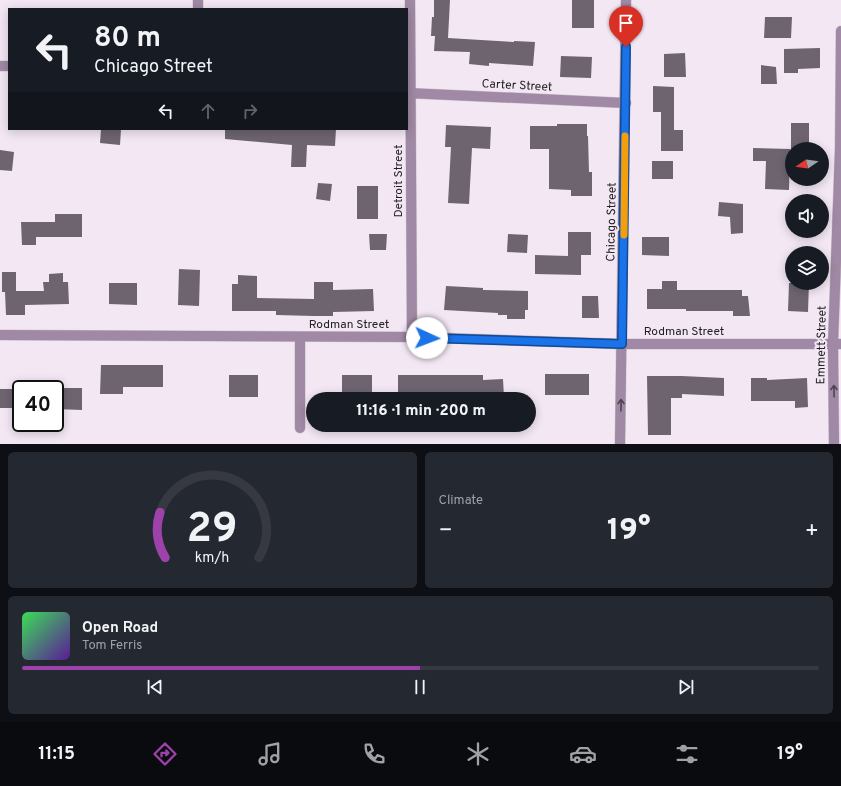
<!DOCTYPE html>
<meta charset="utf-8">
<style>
body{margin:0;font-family:Overpass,sans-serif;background:#242831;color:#f1f3f6;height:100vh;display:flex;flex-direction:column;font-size:15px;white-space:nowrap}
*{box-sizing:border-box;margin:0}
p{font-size:13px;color:#9ea1a6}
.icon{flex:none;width:22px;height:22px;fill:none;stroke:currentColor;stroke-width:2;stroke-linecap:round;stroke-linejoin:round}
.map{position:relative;height:444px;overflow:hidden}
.drawer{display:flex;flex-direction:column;gap:8px;padding:8px;background:#0d0f14;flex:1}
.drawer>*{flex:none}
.banner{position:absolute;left:8px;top:8px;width:400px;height:122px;border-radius:0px;box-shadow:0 2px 10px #0003;background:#171b24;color:#f1f3f6;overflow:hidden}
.needle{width:26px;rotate:257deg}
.fabs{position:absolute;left:785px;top:142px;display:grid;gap:8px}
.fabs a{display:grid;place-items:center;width:44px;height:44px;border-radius:50%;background:#171b24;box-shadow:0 2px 10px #0003;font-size:20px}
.speed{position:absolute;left:12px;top:380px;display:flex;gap:8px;font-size:20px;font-weight:700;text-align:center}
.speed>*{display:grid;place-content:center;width:52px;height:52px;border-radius:50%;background:#171b24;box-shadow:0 2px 10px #0003;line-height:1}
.speed .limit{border:2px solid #111;border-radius:6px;background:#fff;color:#111}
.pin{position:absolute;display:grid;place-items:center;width:34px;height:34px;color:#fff;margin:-41px -17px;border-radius:50% 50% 50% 0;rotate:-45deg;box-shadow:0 0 4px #0007}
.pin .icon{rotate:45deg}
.me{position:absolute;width:44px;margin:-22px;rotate:92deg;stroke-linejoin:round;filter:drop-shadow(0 0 3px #0008)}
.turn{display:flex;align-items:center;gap:14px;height:84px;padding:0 20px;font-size:18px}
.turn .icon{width:52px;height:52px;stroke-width:2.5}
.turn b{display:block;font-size:28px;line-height:34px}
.lanes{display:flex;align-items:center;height:38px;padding:0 20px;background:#0003;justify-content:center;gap:20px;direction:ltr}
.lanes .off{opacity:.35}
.big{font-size:30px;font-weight:800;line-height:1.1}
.drawer .tile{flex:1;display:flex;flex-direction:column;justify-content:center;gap:6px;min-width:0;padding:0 14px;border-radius:6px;background:#242831}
.drawer .dial{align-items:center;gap:0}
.dial svg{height:104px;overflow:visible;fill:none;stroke:#363941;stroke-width:7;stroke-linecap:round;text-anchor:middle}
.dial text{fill:#f1f3f6;stroke:none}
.song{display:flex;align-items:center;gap:12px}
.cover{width:48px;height:48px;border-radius:6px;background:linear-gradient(135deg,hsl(130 70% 55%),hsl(270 70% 35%))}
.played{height:4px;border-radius:2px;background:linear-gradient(90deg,#9d41ab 50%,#363941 50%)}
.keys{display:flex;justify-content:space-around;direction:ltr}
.heat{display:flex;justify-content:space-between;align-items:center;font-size:22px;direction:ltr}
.drawer .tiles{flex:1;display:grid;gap:8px;grid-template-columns:1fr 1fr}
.tile:last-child{grid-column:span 2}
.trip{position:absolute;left:306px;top:392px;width:230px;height:40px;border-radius:20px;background:#171b24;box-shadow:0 2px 10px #0003;font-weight:800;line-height:40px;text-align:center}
.tabs{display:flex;height:64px;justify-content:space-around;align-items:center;background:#090b0e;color:#9ea1a6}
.tabs .icon{width:28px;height:28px}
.tabs .on{color:#9d41ab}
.tabs b{font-size:18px;color:#f1f3f6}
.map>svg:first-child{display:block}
.building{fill:#6d646f}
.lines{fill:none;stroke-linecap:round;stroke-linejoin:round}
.minor-casing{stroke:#cdc3ce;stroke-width:11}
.minor{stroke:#a089a4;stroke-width:10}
.oneway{stroke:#4f4551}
.route-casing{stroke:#114b97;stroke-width:10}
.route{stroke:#1a73e8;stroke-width:7}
.slow{stroke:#f59e0b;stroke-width:7}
.labels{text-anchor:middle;stroke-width:4;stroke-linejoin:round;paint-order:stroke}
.street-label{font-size:12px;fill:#242125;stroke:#f2e7f3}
</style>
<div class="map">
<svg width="841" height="444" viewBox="0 0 841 444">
<rect width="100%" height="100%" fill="#f2e7f3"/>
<g class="building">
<polygon points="434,0 450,0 448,38 514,42 514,41 535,42 533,66 489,63 489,66 469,64 470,52 434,51 435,36 431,36 432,17 434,17"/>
<rect x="572" y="0" width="22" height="28"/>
<polygon points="765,17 792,17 791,38 764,38"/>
<polygon points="820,48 820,68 798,69 798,73 784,73 784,49"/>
<polygon points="685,53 686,77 664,77 664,54"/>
<polygon points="561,56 592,57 591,78 560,77"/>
<polygon points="761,65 776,67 777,84 761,84"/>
<polygon points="653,86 674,87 674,130 683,130 683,151 661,151 661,112 653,112"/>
<rect x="791" y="123" width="18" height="26"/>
<polygon points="557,124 587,124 587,136 588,136 589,172 592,172 592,196 571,196 571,190 549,189 549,149 530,149 530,126 557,126"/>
<polygon points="446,125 491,127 490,149 472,148 469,204 448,203 451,147 445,147"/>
<polygon points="101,129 121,129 120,145 100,143"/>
<polygon points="225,129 336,129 335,146 307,145 306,167 291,167 292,145 225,139"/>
<polygon points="753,148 790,149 789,190 765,189 766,161 753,161"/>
<polygon points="0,150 14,152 12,171 0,170"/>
<rect x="652" y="161" width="21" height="18"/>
<polygon points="318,183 332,184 330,201 316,199"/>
<rect x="357" y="186" width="21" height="33"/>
<polygon points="719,202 743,204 743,233 731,234 730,217 718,216"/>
<polygon points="55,214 82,214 82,237 36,237 36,245 22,245 21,222 55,222"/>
<polygon points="568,232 591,232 591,255 581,255 581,275 535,274 535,255 568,256"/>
<polygon points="369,234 387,234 386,250 370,250"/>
<polygon points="508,234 528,235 527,253 507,252"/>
<polygon points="642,237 669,237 669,256 642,255"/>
<polygon points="179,269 200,270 199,306 178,305"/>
<polygon points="2,272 16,272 16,291 44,291 43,282 49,282 49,274 63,273 63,282 68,282 69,304 25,305 25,315 6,315 5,292 2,292"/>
<polygon points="238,275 257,276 257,298 314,299 314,282 333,282 333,290 373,289 374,311 333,312 333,316 314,316 276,315 276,311 232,311 232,284 238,284"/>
<polygon points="662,281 677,281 677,290 742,290 742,296 748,296 750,316 733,316 733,311 686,311 686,309 647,309 647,289 662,289"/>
<polygon points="109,283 137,283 137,305 109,304"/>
<polygon points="789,283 809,283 808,312 788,311"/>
<polygon points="446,286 483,288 483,290 528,291 528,310 525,310 525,319 507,319 507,315 498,315 498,313 444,310"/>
<polygon points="582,296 598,296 599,318 582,318"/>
<polygon points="101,365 163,365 163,387 123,387 123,394 100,394"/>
<rect x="545" y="374" width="44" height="21"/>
<rect x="229" y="375" width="29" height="22"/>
<rect x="342" y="375" width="30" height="22"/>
<polygon points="398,375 483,375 483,380 503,379 504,397 398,399"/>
<polygon points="647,376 682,376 724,378 724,396 682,394 682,398 671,398 671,435 648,435"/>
<polygon points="751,378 767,378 767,380 807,378 808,407 795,408 795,401 751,401"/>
<polygon points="64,388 82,388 82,410 55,409 55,389"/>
<rect x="0" y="389" width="21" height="19"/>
</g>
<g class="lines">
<g class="minor-casing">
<g id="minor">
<polyline points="410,0 412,337"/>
<polyline points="198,9 198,0"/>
<polyline points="0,66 9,66"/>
<polyline points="407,93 626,103"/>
<polyline points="0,335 412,337 622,344 841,344"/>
<polyline points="300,337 300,428"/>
<polyline points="620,444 626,0"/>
<polyline points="834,444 833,344 840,149 841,31"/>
</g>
</g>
<use href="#minor" class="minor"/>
</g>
<defs><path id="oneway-shaft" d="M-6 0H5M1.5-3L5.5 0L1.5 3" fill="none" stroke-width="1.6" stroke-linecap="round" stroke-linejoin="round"/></defs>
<g class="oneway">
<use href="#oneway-shaft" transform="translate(834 391) rotate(-91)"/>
<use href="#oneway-shaft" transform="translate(621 405) rotate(-89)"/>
</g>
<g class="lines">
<g class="route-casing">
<polyline id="route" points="427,338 622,344 626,47"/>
</g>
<use href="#route" class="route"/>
<polyline class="slow" points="624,235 625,136"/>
</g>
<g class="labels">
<g class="street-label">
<text transform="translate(517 85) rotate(3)" y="4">Carter Street</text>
<text transform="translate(398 181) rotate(-90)" y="4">Detroit Street</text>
<text transform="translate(611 222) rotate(-89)" y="4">Chicago Street</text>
<text x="349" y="328">Rodman Street</text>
<text x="684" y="335">Rodman Street</text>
<text transform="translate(821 345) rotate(-89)" y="4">Emmett Street</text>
</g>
</g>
</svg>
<div class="fabs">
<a><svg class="needle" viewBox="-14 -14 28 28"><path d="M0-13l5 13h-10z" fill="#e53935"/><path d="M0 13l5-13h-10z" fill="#9ea1a6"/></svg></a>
<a><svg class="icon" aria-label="sound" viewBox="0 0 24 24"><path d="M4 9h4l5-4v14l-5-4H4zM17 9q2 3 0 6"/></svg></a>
<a><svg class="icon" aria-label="layers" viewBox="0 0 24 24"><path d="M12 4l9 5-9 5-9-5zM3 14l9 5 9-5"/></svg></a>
</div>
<div class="speed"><div class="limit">40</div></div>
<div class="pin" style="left:626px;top:47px;background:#d93025"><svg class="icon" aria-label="arrive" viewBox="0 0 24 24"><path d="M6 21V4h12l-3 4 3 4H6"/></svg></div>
<svg class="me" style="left:427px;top:338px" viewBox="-20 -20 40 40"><circle r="19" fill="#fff"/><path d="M0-13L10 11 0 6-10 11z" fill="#1a73e8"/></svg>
<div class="trip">11:16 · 1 min · 200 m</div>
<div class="banner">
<div class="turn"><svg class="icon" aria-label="left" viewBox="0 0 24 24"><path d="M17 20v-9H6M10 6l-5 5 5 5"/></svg><div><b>80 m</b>Chicago Street</div></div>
<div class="lanes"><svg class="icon" aria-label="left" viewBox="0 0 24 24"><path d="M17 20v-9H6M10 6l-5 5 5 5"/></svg><svg class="icon off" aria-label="ahead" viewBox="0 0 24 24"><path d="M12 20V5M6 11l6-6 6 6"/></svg><svg class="icon off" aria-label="right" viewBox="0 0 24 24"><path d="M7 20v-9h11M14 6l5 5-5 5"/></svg></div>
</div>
</div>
<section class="drawer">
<div class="tiles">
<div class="tile dial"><svg viewBox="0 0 100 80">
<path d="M14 69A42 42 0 1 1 86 69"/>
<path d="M14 69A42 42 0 0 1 10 34" stroke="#9d41ab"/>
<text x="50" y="56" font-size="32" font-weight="700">29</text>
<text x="50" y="72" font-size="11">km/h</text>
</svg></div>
<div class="tile"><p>Climate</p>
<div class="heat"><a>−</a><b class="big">19°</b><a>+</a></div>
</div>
<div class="tile">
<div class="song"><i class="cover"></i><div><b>Open Road</b><p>Tom Ferris</p></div></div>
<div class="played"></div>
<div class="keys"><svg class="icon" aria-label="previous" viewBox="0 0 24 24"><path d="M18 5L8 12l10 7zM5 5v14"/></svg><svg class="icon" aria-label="pause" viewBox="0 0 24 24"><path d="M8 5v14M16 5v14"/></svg><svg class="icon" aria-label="next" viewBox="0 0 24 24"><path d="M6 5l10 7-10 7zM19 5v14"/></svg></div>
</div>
</div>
</section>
<nav class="tabs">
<b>11:15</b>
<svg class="icon on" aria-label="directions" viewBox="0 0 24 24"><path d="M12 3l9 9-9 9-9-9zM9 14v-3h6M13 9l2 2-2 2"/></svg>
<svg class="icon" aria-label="music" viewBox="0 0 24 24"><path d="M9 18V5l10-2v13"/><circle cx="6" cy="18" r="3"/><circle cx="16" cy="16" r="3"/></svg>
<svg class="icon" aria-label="phone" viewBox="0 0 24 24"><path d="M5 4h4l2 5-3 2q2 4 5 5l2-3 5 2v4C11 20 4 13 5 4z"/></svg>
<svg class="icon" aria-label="climate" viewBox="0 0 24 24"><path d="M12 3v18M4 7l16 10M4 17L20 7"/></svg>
<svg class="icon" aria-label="car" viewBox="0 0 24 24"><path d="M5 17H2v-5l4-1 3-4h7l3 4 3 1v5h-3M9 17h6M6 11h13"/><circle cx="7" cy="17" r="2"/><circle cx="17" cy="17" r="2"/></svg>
<svg class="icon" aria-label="filters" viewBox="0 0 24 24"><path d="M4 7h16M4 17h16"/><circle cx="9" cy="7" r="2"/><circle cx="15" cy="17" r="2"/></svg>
<b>19°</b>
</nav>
